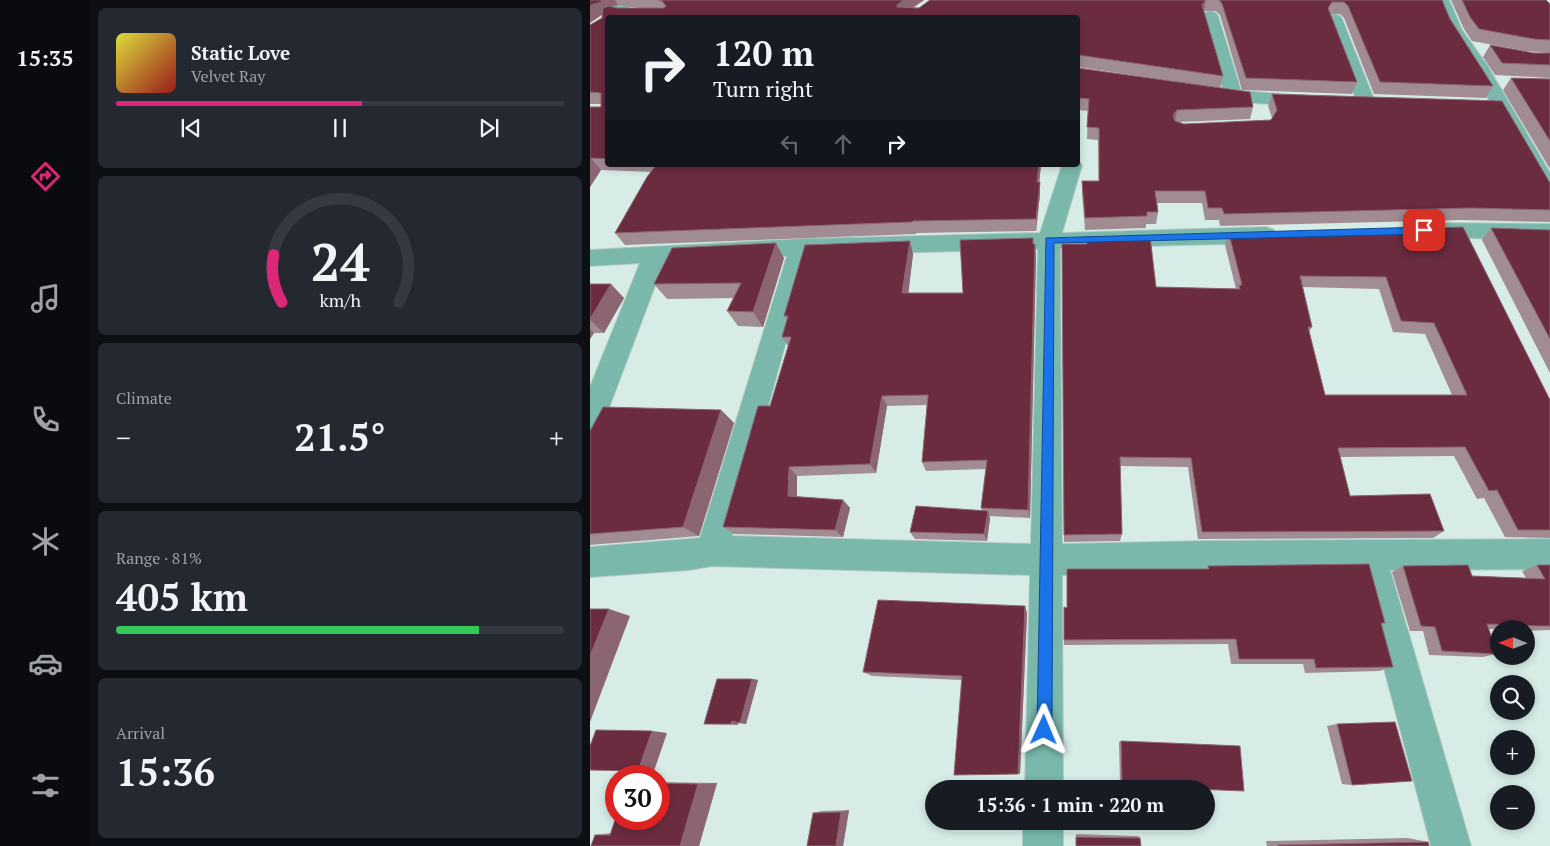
<!DOCTYPE html>
<meta charset="utf-8">
<style>
body{margin:0;font-family:"PT Serif",serif;background:#242831;color:#f1f3f6;height:100vh;display:flex;flex-direction:column;font-size:19px;white-space:nowrap}
*{box-sizing:border-box;margin:0}
p{font-size:16px;color:#9ea1a6}
.icon{flex:none;width:28px;height:28px;fill:none;stroke:currentColor;stroke-width:2;stroke-linecap:round;stroke-linejoin:round}
.map{position:relative;flex:1;overflow:hidden}
.drawer{display:flex;flex-direction:column;gap:8px;padding:8px;background:#0d0f14;width:500px}
.drawer>*{flex:none}
.guide{position:absolute;left:15px;top:15px;width:475px;height:152px;border-radius:5px;box-shadow:0 2px 8px #0003;background:#171b24;color:#f1f3f6;overflow:hidden}
.needle{width:32px;rotate:271deg}
.fabs{position:absolute;left:900px;top:620px;display:grid;gap:10px}
.fabs a{display:grid;place-items:center;width:45px;height:45px;border-radius:50%;background:#171b24;box-shadow:0 2px 8px #0003;font-size:25px}
.speed{position:absolute;left:15px;top:765px;display:flex;gap:10px;font-size:25px;font-weight:700;text-align:center}
.speed>*{display:grid;place-content:center;width:65px;height:65px;border-radius:50%;background:#171b24;box-shadow:0 2px 8px #0003;line-height:1}
.speed .limit{border:8px solid #d22;background:#fff;color:#111}
.pin{position:absolute;display:grid;place-items:center;width:42px;height:42px;color:#fff;margin:-21px;border-radius:10px;box-shadow:0 2px 8px #0006}
.me{position:absolute;width:55px;margin:-28px;rotate:1deg;stroke-linejoin:round;filter:drop-shadow(0 0 4px #0008)}
.turn{display:flex;align-items:center;gap:18px;height:105px;padding:0 25px;font-size:22px}
.turn .icon{width:65px;height:65px;stroke-width:2.5}
.turn b{display:block;font-size:35px;line-height:42px}
.lanes{display:flex;align-items:center;height:48px;padding:0 25px;background:#0003;justify-content:center;gap:25px;direction:ltr}
.lanes .off{opacity:.35}
.big{font-size:38px;font-weight:700;line-height:1.1}
.drawer .card{flex:1;display:flex;flex-direction:column;justify-content:center;gap:8px;min-width:0;padding:0 18px;border-radius:8px;background:#242831}
.drawer .dial{align-items:center;gap:0}
.dial svg{height:130px;overflow:visible;fill:none;stroke:#363941;stroke-width:7;stroke-linecap:round;text-anchor:middle}
.dial text{fill:#f1f3f6;stroke:none}
.song{display:flex;align-items:center;gap:15px}
.cover{width:60px;height:60px;border-radius:8px;background:linear-gradient(135deg,hsl(60 70% 55%),hsl(0 70% 35%))}
.played{height:5px;border-radius:2px;background:linear-gradient(90deg,#db2777 55%,#363941 55%)}
.keys{display:flex;justify-content:space-around;direction:ltr}
.heat{display:flex;justify-content:space-between;align-items:center;font-size:28px;direction:ltr}
.charge{height:8px;border-radius:4px;background:linear-gradient(90deg,#34c759 81%,#363941 0)}
.trip{position:absolute;left:335px;top:780px;width:290px;height:50px;border-radius:25px;background:#171b24;box-shadow:0 2px 8px #0003;font-weight:700;line-height:50px;text-align:center}
main{display:flex;flex:1;min-height:0}
.tab-bar{display:flex;flex-direction:column;width:90px;justify-content:space-around;align-items:center;background:#090b0e;color:#9ea1a6}
.tab-bar .icon{width:35px;height:35px}
.tab-bar .on{color:#db2777}
.tab-bar b{font-size:22px;color:#f1f3f6}
.map>svg:first-child{display:block}
.lines{fill:none;stroke-linecap:round;stroke-linejoin:round}
.street-casing{stroke:#b7c9c5;stroke-width:2}
.street{fill:#79b8ab;fill-rule:evenodd}
.wall{fill:#a18c94;fill-rule:evenodd}
.shaded-wall{fill:#8b6672}
.building{fill:#6b2c40;stroke:#8b6672;fill-rule:evenodd}
.route{fill:#1a73e8;stroke:#114b97}
</style>
<main>
<nav class="tab-bar">
<b>15:35</b>
<svg class="icon on" aria-label="directions" viewBox="0 0 24 24"><path d="M12 3l9 9-9 9-9-9zM9 14v-3h6M13 9l2 2-2 2"/></svg>
<svg class="icon" aria-label="music" viewBox="0 0 24 24"><path d="M9 18V5l10-2v13"/><circle cx="6" cy="18" r="3"/><circle cx="16" cy="16" r="3"/></svg>
<svg class="icon" aria-label="phone" viewBox="0 0 24 24"><path d="M5 4h4l2 5-3 2q2 4 5 5l2-3 5 2v4C11 20 4 13 5 4z"/></svg>
<svg class="icon" aria-label="climate" viewBox="0 0 24 24"><path d="M12 3v18M4 7l16 10M4 17L20 7"/></svg>
<svg class="icon" aria-label="car" viewBox="0 0 24 24"><path d="M5 17H2v-5l4-1 3-4h7l3 4 3 1v5h-3M9 17h6M6 11h13"/><circle cx="7" cy="17" r="2"/><circle cx="17" cy="17" r="2"/></svg>
<svg class="icon" aria-label="filters" viewBox="0 0 24 24"><path d="M4 7h16M4 17h16"/><circle cx="9" cy="7" r="2"/><circle cx="15" cy="17" r="2"/></svg>
</nav>
<section class="drawer">
<div class="card">
<div class="song"><i class="cover"></i><div><b>Static Love</b><p>Velvet Ray</p></div></div>
<div class="played"></div>
<div class="keys"><svg class="icon" aria-label="previous" viewBox="0 0 24 24"><path d="M18 5L8 12l10 7zM5 5v14"/></svg><svg class="icon" aria-label="pause" viewBox="0 0 24 24"><path d="M8 5v14M16 5v14"/></svg><svg class="icon" aria-label="next" viewBox="0 0 24 24"><path d="M6 5l10 7-10 7zM19 5v14"/></svg></div>
</div>
<div class="card dial"><svg viewBox="0 0 100 80">
<path d="M14 69A42 42 0 1 1 86 69"/>
<path d="M14 69A42 42 0 0 1 9 40" stroke="#db2777"/>
<text x="50" y="56" font-size="32" font-weight="700">24</text>
<text x="50" y="72" font-size="11">km/h</text>
</svg></div>
<div class="card"><p>Climate</p>
<div class="heat"><a>−</a><b class="big">21.5°</b><a>+</a></div>
</div>
<div class="card"><p>Range · 81%</p><b class="big">405 km</b><div class="charge"></div></div>
<div class="card"><p>Arrival</p><b class="big">15:36</b></div>
</section>
<div class="map">
<svg width="960" height="846" viewBox="0 0 960 846">
<rect width="100%" height="100%" fill="#d7ece7"/>
<g class="lines">
<g class="street-casing">
<g id="street">
<polygon points="30,0 46,0 30,18 18,18 18,22 15,21 13,18"/>
<polygon points="843,0 859,0 872,30 897,65 960,173 960,198 953,196 950,191 879,65 856,30"/>
<polygon points="620,11 626,13 628,16 651,91 717,96 723,97 726,101 723,105 717,106 644,102 619,99 616,95 619,91 633,90 612,16 614,13"/>
<polygon points="744,14 750,16 752,19 785,102 782,106 776,107 770,106 767,102 736,19 738,16"/>
<path d="M488,160l4,5 -20,68 204,-6 8,3 3,5 -3,5 -8,3 -206,5 2,296 143,-3 345,-2v30l-160,1 81,276h-40l-73,-276 -296,5 1,214h-38l5,-214 -318,-9 -23,4 -99,7v-30l110,-9 87,-282 -123,6 -60,159 -4,8 -10,4v-46l50,-124 -50,3v-16l211,-11 239,-6 22,-68h16zM448,249l-7,295 -299,-8 78,-281z"/>
<polygon points="837,223 960,224 960,240 837,237 829,235 826,230 829,225"/>
<rect x="433" y="821" width="40" height="25"/>
</g>
</g>
<use href="#street" class="street"/>
</g>
<g class="wall">
<path d="M0,0h334l-11,8h6l11,-8h512l8,19 43,67 -7,12 -112,-4 -30,-76 -4,-4h-9l26,68 -5,12 -110,-4 -22,-75 -4,-4h-12l19,65 -3,12 -142,-21v1v-50h-470v147h433l-2,17h1v12l-4,37 -120,2v1l-291,11 -10,-12 36,-61 -50,-2 -11,17v-80h11v-3h-11v-79l12,-7v-3l-12,8zM28,5l21,3h-22l-5,-1z"/>
<polygon points="861,0 956,0 960,4 960,53 936,51 882,41 874,29"/>
<polygon points="900,45 944,53 960,53 960,78 905,75 893,57"/>
<polygon points="488,68 663,107 660,119 589,122 594,124 681,120 682,118 678,106 682,94 960,183 960,222 873,220 630,226 629,220 615,220 612,203 567,203 568,212 566,224 556,224 556,228 495,230 492,193 492,181 509,181 508,140 497,139 498,111 488,110"/>
<polygon points="921,78 960,79 960,169 913,90"/>
<path d="M873,227l87,173v138l-45,-1 -21,-39 -7,1 -23,-43 -114,1 10,39 94,35 -11,7 -235,1 -10,-72 -68,-1 2,68 -2,7 -56,1 -2,-298h24v-7l70,50 80,2 -11,-44 4,-11zM712,287l77,2 14,43 32,2 27,61h-127l-16,-63 3,-5z"/>
<polygon points="901,228 960,230 960,373 892,240"/>
<polygon points="444,244 446,256 440,518 399,516 400,518 397,541 325,539 320,532 392,510 391,508 396,469 336,471 332,462 337,405 297,406 286,473 207,476 207,497 253,500 260,508 253,537 144,534 133,527 180,406 198,346 192,337 197,320 194,316 323,254 318,293 373,293"/>
<polygon points="194,258 173,327 148,326 137,311 144,298 77,299 64,284"/>
<polygon points="0,284 34,298 14,333 4,333 0,339"/>
<polygon points="131,410 144,423 109,536 0,545 0,431"/>
<polygon points="947,565 960,565 960,630 936,631 936,629 899,629 907,654 892,657 839,655 833,631 820,631 802,572 813,566 882,576 936,578 932,571"/>
<polygon points="618,566 795,623 791,625 803,667 789,671 715,673 713,664 641,664 638,644 474,645 474,607 477,608 617,569"/>
<polygon points="437,613 430,774 428,774 371,680 282,676 273,672"/>
<polygon points="162,679 168,680 156,724 148,723 148,725 114,724"/>
<polygon points="747,724 762,785 752,784 737,726"/>
<polygon points="531,741 532,786 530,785 529,742"/>
<polygon points="69,782 127,783 109,846 1,846 5,835 21,833 69,819"/>
<polygon points="259,810 253,846 223,813 232,811"/>
<polygon points="486,834 548,836 550,838 486,846"/>
<polygon points="818,838 838,842 839,846 677,846 676,841"/>
</g>
<g class="shaded-wall">
<polygon points="12,0 25,0 28,5 21,7 19,13 11,15 0,23 0,6"/>
<polygon points="314,0 334,0 310,16 307,7 307,5"/>
<polygon points="616,0 614,11 612,5"/>
<polygon points="587,110 585,122 583,115"/>
<polygon points="1,158 11,170 0,187 0,160"/>
<polygon points="449,165 451,165 448,194 447,182"/>
<polygon points="450,182 450,194 446,231 446,219"/>
<polygon points="320,241 323,254 317,305 312,293"/>
<polygon points="186,243 194,258 173,327 163,312"/>
<polygon points="445,244 446,256 440,518 438,510"/>
<polygon points="21,284 34,298 14,333 0,320 0,319"/>
<polygon points="0,329 4,333 0,339"/>
<polygon points="292,396 297,406 286,473 280,464"/>
<polygon points="131,410 144,423 109,536 93,527"/>
<polygon points="199,467 207,476 207,505 198,496"/>
<polygon points="253,500 260,508 253,537 245,530"/>
<polygon points="398,511 400,518 397,541 394,534"/>
<polygon points="435,606 437,613 430,774 428,774"/>
<polygon points="19,609 40,616 0,722 0,656"/>
<polygon points="162,679 168,680 156,724 150,723"/>
<polygon points="142,721 148,722 148,725 141,724"/>
<polygon points="62,731 77,733 64,771 48,771"/>
<polygon points="127,783 109,846 90,846 108,784"/>
<polygon points="259,810 253,846 246,846 251,812"/>
</g>
<g class="building">
<polygon points="0,0 12,0 11,2 4,4 0,6"/>
<polygon points="68,0 314,0 307,5 307,7 329,8 340,0 616,0 612,5 633,76 488,55 488,56 488,18 18,18 18,159 1,158 0,160 0,107 11,107 11,93 0,92 0,25 12,18 13,8 19,6 27,8 74,8 76,6 72,1"/>
<polygon points="629,0 852,0 860,19 903,86 790,82 758,6 754,2 742,2 738,8 767,82 656,78 632,4"/>
<polygon points="872,0 956,0 960,4 960,40 944,39 889,29 880,17"/>
<polygon points="900,45 944,53 960,53 960,65 912,63"/>
<polygon points="488,68 660,92 663,107 587,110 583,115 585,121 594,124 681,120 687,110 682,94 912,101 960,183 960,210 882,208 634,214 632,208 618,208 615,191 565,191 568,212 557,212 557,216 495,218 492,181 509,181 509,128 497,127 499,99 488,98"/>
<polygon points="921,78 960,79 960,141"/>
<polygon points="66,165 449,165 447,182 450,182 446,219 323,221 322,222 25,233 57,177"/>
<path d="M873,227l87,173v130h-32l-21,-40 -8,1 -24,-44 -127,1 12,48 80,-2 14,37 -242,1 -11,-74 -71,-1 2,77 -58,1 -2,-291h25l-1,-7 64,-1 6,51 84,2 -1,-4h3l-13,-51zM710,276l86,1 15,44 33,2 33,72h-142l-17,-68h4z"/>
<polygon points="901,228 960,230 960,339"/>
<polygon points="443,238 443,244 445,244 438,510 391,508 397,460 332,462 338,395 292,396 280,464 199,467 198,496 253,500 245,530 133,527 168,406 180,406 201,337 192,337 198,316 194,316 215,245 320,241 312,293 373,293 370,240"/>
<polygon points="186,243 163,312 137,311 151,283 64,284 82,248"/>
<polygon points="0,284 21,284 0,319"/>
<polygon points="13,407 131,410 93,527 0,534 0,431"/>
<polygon points="326,506 398,511 394,534 320,532"/>
<polygon points="779,564 795,623 791,623 803,667 726,668 724,659 649,659 646,639 474,640 474,607 477,608 477,569 619,569 618,566"/>
<polygon points="878,565 882,576 955,579 947,565 960,565 960,626 949,626 897,624 907,654 852,651 845,627 831,626 813,566"/>
<polygon points="288,600 435,606 428,774 364,775 372,676 273,672"/>
<polygon points="0,609 19,609 0,656"/>
<polygon points="127,679 162,679 150,723 142,721 141,724 114,724"/>
<polygon points="805,722 822,781 762,785 747,724"/>
<polygon points="6,730 62,731 48,771 0,770 0,746"/>
<polygon points="531,741 650,746 654,791 532,786"/>
<polygon points="69,783 108,784 90,846 1,846 5,835 20,835 26,817 26,819 69,819"/>
<polygon points="251,812 246,846 217,846 223,813"/>
<polygon points="486,837 550,838 551,846 486,846"/>
<polygon points="838,842 839,846 688,846 688,845"/>
</g>
<polygon class="route" points="834,227 839,230 834,234 464,243 462,730 460,736 454,738 449,736 447,730 456,238"/>
</svg>
<div class="fabs">
<a><svg class="needle" viewBox="-14 -14 28 28"><path d="M0-13l5 13h-10z" fill="#e53935"/><path d="M0 13l5-13h-10z" fill="#9ea1a6"/></svg></a>
<a><svg class="icon" aria-label="search" viewBox="0 0 24 24"><circle cx="10" cy="10" r="6"/><path d="M15 15l6 6"/></svg></a>
<a>+</a>
<a>−</a>
</div>
<div class="speed"><div class="limit">30</div></div>
<div class="pin" style="left:834px;top:230px;background:#d93025"><svg class="icon" aria-label="arrive" viewBox="0 0 24 24"><path d="M6 21V4h12l-3 4 3 4H6"/></svg></div>
<svg class="me" style="left:454px;top:730px" viewBox="-20 -20 40 40"><path d="M0-17L14 15 0 8-14 15z" fill="#1a73e8" stroke="#fff" stroke-width="4"/></svg>
<div class="trip">15:36 · 1 min · 220 m</div>
<div class="guide">
<div class="turn"><svg class="icon" aria-label="right" viewBox="0 0 24 24"><path d="M7 20v-9h11M14 6l5 5-5 5"/></svg><div><b>120 m</b>Turn right</div></div>
<div class="lanes"><svg class="icon off" aria-label="left" viewBox="0 0 24 24"><path d="M17 20v-9H6M10 6l-5 5 5 5"/></svg><svg class="icon off" aria-label="ahead" viewBox="0 0 24 24"><path d="M12 20V5M6 11l6-6 6 6"/></svg><svg class="icon" aria-label="right" viewBox="0 0 24 24"><path d="M7 20v-9h11M14 6l5 5-5 5"/></svg></div>
</div>
</div>
</main>
